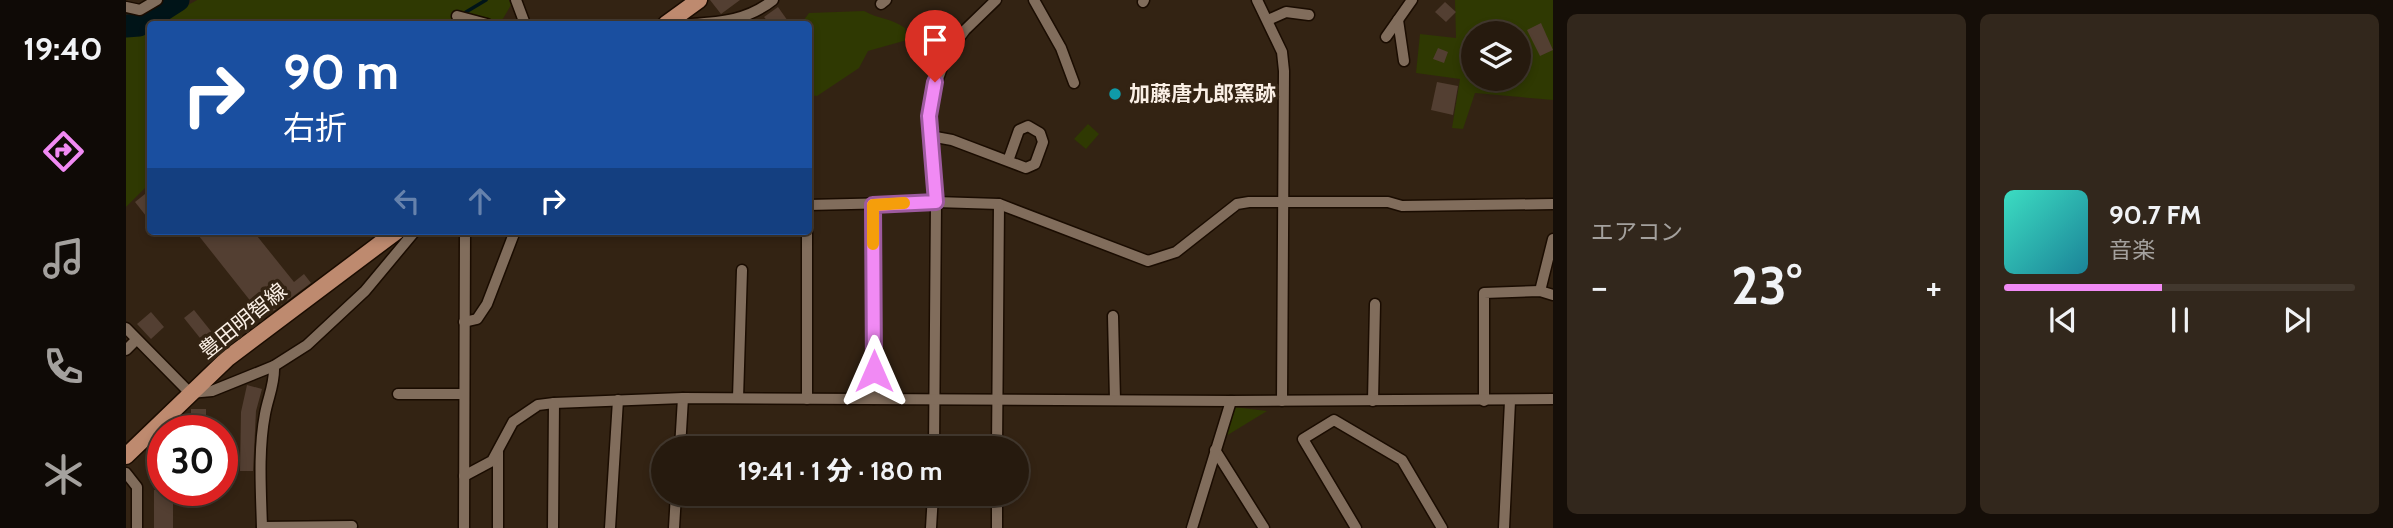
<!DOCTYPE html>
<html lang="ja">
<meta charset="utf-8">
<style>
body{margin:0;font-family:Cabin,"Noto Sans JP",sans-serif;background:#32271c;color:#f1f3f6;height:100vh;display:flex;flex-direction:column;font-size:26px;white-space:nowrap}
*{box-sizing:border-box;margin:0}
p{font-size:23px;color:#a4a19e}
.icon{flex:none;width:38px;height:38px;fill:none;stroke:currentColor;stroke-width:2;stroke-linecap:round;stroke-linejoin:round}
.map{position:relative;flex:1;overflow:hidden}
.panel{display:flex;flex-direction:column;gap:14px;padding:14px;background:#150e08;width:840px}
.panel>*{flex:none}
.hud{position:absolute;left:21px;top:21px;width:665px;height:214px;border-radius:7px;box-shadow:0 4px 10px #0003,0 0 0 2px #42382e;background:#1a4fa0;color:#fff;overflow:hidden}
.tools{position:absolute;left:1335px;top:21px;display:grid;gap:14px}
.tools a{display:grid;place-items:center;width:70px;height:70px;border-radius:50%;background:#261a0e;box-shadow:0 4px 10px #0003,0 0 0 2px #42382e;font-size:35px}
.speed{position:absolute;left:21px;top:415px;display:flex;gap:14px;font-size:35px;font-weight:700;text-align:center}
.speed>*{display:grid;place-content:center;width:91px;height:91px;border-radius:50%;background:#261a0e;box-shadow:0 4px 10px #0003,0 0 0 2px #42382e;line-height:1}
.speed .limit{border:10px solid #d22;background:#fff;color:#111}
.pin{position:absolute;display:grid;place-items:center;width:60px;height:60px;color:#fff;margin:-72px -30px;border-radius:50% 50% 50% 0;rotate:-45deg;box-shadow:0 0 7px #0007}
.pin .icon{rotate:45deg}
.me{position:absolute;width:77px;margin:-38px;rotate:0deg;stroke-linejoin:round;filter:drop-shadow(0 0 5px #0008)}
.turn{display:flex;align-items:center;gap:24px;height:147px;padding:0 21px;font-size:32px}
.turn .icon{width:91px;height:91px;stroke-width:2.5}
.turn b{display:block;font-size:49px;line-height:60px}
.lanes{display:flex;align-items:center;height:66px;padding:0 21px;background:#0003;justify-content:center;gap:35px;direction:ltr}
.lanes .off{opacity:.35}
.big{font-size:52px;font-weight:800;line-height:1.1}
.panel .card{flex:1;display:flex;flex-direction:column;justify-content:center;gap:10px;min-width:0;padding:0 24px;border-radius:10px;background:#32271c}
.song{display:flex;align-items:center;gap:21px}
.cover{width:84px;height:84px;border-radius:10px;background:linear-gradient(135deg,hsl(170 70% 55%),hsl(190 70% 35%))}
.played{height:7px;border-radius:4px;background:linear-gradient(90deg,#f18af4 45%,#42382e 45%)}
.keys{display:flex;justify-content:space-around;direction:ltr}
.heat{display:flex;justify-content:space-between;align-items:center;font-size:38px;direction:ltr}
.panel .tiles{flex:1;display:grid;gap:14px;grid-template-columns:repeat(2,1fr)}
.trip{position:absolute;left:525px;top:436px;width:378px;height:70px;border-radius:35px;background:#261a0e;box-shadow:0 4px 10px #0003,0 0 0 2px #42382e;font-weight:800;line-height:70px;text-align:center}
main{display:flex;flex:1;min-height:0}
.tabs{display:flex;flex-direction:column;width:126px;justify-content:space-around;align-items:center;background:#0f0a06;color:#a4a19e}
.tabs .icon{width:49px;height:49px}
.tabs .current{color:#f18af4}
.tabs b{font-size:32px;color:#f1f3f6}
.map>svg:first-child{display:block}
.green{fill:#2f3902;fill-rule:evenodd}
.lines{fill:none;stroke-linecap:round;stroke-linejoin:round}
.stream{stroke:#001418;stroke-width:3.5}
.river{stroke:#001418;stroke-width:23}
.building{fill:#533f32}
.minor-casing{stroke:#1a0c01;stroke-width:13}
.primary-casing{stroke:#1a0c01;stroke-width:19}
.minor{stroke:#816d5c;stroke-width:10}
.primary{stroke:#be8a6f;stroke-width:16}
.route-casing{stroke:#9d5a9f;stroke-width:18}
.route{stroke:#f18af4;stroke-width:12}
.slow{stroke:#f59e0b;stroke-width:12}
.culture-dot{fill:#0f9aa8;stroke:#332313;stroke-width:2.5}
.labels{text-anchor:middle;stroke-width:7;stroke-linejoin:round;paint-order:stroke}
.poi-label{font-size:21px;font-weight:bold;fill:#faefe5;stroke:#332313;text-anchor:start}
.street-label{font-size:21px;fill:#faefe5;stroke:#332313}
</style>
<main>
<nav class="tabs">
<b>19:40</b>
<svg class="icon current" aria-label="directions" viewBox="0 0 24 24"><path d="M12 3l9 9-9 9-9-9zM9 14v-3h6M13 9l2 2-2 2"/></svg>
<svg class="icon" aria-label="music" viewBox="0 0 24 24"><path d="M9 18V5l10-2v13"/><circle cx="6" cy="18" r="3"/><circle cx="16" cy="16" r="3"/></svg>
<svg class="icon" aria-label="phone" viewBox="0 0 24 24"><path d="M5 4h4l2 5-3 2q2 4 5 5l2-3 5 2v4C11 20 4 13 5 4z"/></svg>
<svg class="icon" aria-label="climate" viewBox="0 0 24 24"><path d="M12 3v18M4 7l16 10M4 17L20 7"/></svg>
</nav>
<div class="map">
<svg width="1427" height="528" viewBox="0 0 1427 528">
<rect width="100%" height="100%" fill="#332313"/>
<g class="green">
<polygon points="71,0 383,0 385,5 375,22 362,24 29,24"/>
<path d="M1329,0h98v100l-78,-7 -12,36 -11,-1 8,-49 -44,-6 4,-39 36,4zM1348,33h45v46h-45z"/>
<path d="M738,11c14,8 27,7 41,17l2,12 -39,11 -9,17 -42,28 -8,-1 -1,-71h-7l8,-11z"/>
<polygon points="24,27 24,183 0,207 0,33 13,33"/>
<polygon points="962,124 973,134 960,149 948,139"/>
<polygon points="1108,407 1141,411 1100,436"/>
</g>
<g class="lines">
<polyline class="stream" points="334,24 340,12 360,0"/>
<polyline class="river" points="0,26 13,25 52,0"/>
</g>
<g class="building">
<polygon points="584,0 614,0 595,14"/>
<polygon points="1319,2 1330,12 1320,22 1309,12"/>
<polygon points="652,7 664,24 644,24 638,17"/>
<polygon points="1415,23 1427,50 1414,56 1401,30"/>
<polygon points="1312,48 1322,52 1318,63 1307,59"/>
<polygon points="1311,82 1332,86 1327,115 1305,110"/>
<polygon points="24,190 24,221 9,202"/>
<polygon points="69,231 127,231 168,282 178,274 185,283 138,318"/>
<polygon points="68,310 96,345 86,353 58,318"/>
<polygon points="25,312 38,327 25,339 11,324"/>
<polygon points="121,385 136,389 130,411 127,471 114,471 115,412"/>
<rect x="65" y="409" width="15" height="21"/>
<rect x="28" y="490" width="19" height="38"/>
</g>
<g class="lines">
<g class="minor-casing">
<g id="minor">
<polyline points="390,0 399,24"/>
<polyline points="908,0 935,48 948,83"/>
<polyline points="1131,0 1156,52 1158,71 1156,401"/>
<polyline points="1017,2 1018,0"/>
<polyline points="755,4 760,0"/>
<polyline points="0,7 14,10 31,0"/>
<polyline points="331,16 361,24"/>
<polyline points="1142,20 1160,12 1183,15"/>
<polyline points="1272,20 1278,61"/>
<path d="M565,24c31,-2 57,-4 82,-24"/>
<polyline points="1260,37 1286,0"/>
<polyline points="804,136 826,140 900,168 909,164 917,142 914,133 902,126 893,130 882,161"/>
<polyline points="682,205 810,202 873,204 1022,261 1050,252 1111,204 1123,202 1262,202 1276,206 1427,204"/>
<polyline points="747,205 748,399"/>
<polyline points="1414,291 1427,239"/>
<polyline points="987,316 989,400"/>
<polyline points="338,322 351,319 361,304 389,231"/>
<polyline points="0,328 64,393 86,391 148,366 181,345 239,291 289,231"/>
<polyline points="0,350 10,340"/>
<polyline points="272,394 338,394"/>
<polyline points="612,398 616,270"/>
<polyline points="681,399 681,231"/>
<polyline points="1247,401 1249,304"/>
<polyline points="1358,401 1358,293 1414,291 1427,295"/>
<polyline points="554,448 557,398"/>
<polyline points="808,448 810,202 804,136 805,99 820,56 839,30 870,0"/>
<polyline points="871,448 873,204"/>
<polyline points="1089,450 1138,528"/>
<polyline points="372,452 372,528"/>
<polyline points="0,473 11,487 11,528"/>
<polyline points="338,476 366,461 387,422 412,405 428,403 557,398 1105,401 1427,399"/>
<polyline points="136,527 226,526"/>
<path d="M136,528c-1,-37 -4,-77 3,-114 3,-17 10,-30 9,-48"/>
<polyline points="338,528 339,231"/>
<polyline points="427,528 428,403"/>
<polyline points="484,528 492,400"/>
<polyline points="548,528 550,494"/>
<polyline points="805,528 807,494"/>
<polyline points="871,528 871,494"/>
<polyline points="1066,528 1105,401"/>
<polyline points="1230,528 1177,439 1208,420 1276,460 1316,528"/>
<polyline points="1378,528 1384,401"/>
</g>
</g>
<g class="primary-casing">
<g id="primary">
<polyline points="540,24 573,0"/>
<polyline points="0,456 102,358 271,231"/>
</g>
</g>
<use href="#minor" class="minor"/>
<use href="#primary" class="primary"/>
</g>
<g class="lines">
<g class="route-casing">
<polyline id="route" points="748,371 747,205 810,202 803,116 809,82"/>
</g>
<use href="#route" class="route"/>
<polyline class="slow" points="747,244 747,205 778,203"/>
</g>
<circle class="culture-dot" cx="989" cy="94" r="7"/>
<g class="labels">
<g class="poi-label">
<text x="1003" y="101">加藤唐九郎窯跡</text>
</g>
<g class="street-label">
<text transform="translate(117 321) rotate(-39)" y="7">豊田明智線</text>
</g>
</g>
</svg>
<div class="tools">
<a><svg class="icon" aria-label="layers" viewBox="0 0 24 24"><path d="M12 4l9 5-9 5-9-5zM3 14l9 5 9-5"/></svg></a>
</div>
<div class="speed"><div class="limit">30</div></div>
<div class="pin" style="left:809px;top:82px;background:#d93025"><svg class="icon" aria-label="arrive" viewBox="0 0 24 24"><path d="M6 21V4h12l-3 4 3 4H6"/></svg></div>
<svg class="me" style="left:748px;top:371px" viewBox="-20 -20 40 40"><path d="M0-17L14 15 0 8-14 15z" fill="#f18af4" stroke="#fff" stroke-width="4"/></svg>
<div class="trip">19:41 · 1 分 · 180 m</div>
<div class="hud">
<div class="turn"><svg class="icon" aria-label="right" viewBox="0 0 24 24"><path d="M7 20v-9h11M14 6l5 5-5 5"/></svg><div><b>90 m</b>右折</div></div>
<div class="lanes"><svg class="icon off" aria-label="left" viewBox="0 0 24 24"><path d="M17 20v-9H6M10 6l-5 5 5 5"/></svg><svg class="icon off" aria-label="ahead" viewBox="0 0 24 24"><path d="M12 20V5M6 11l6-6 6 6"/></svg><svg class="icon" aria-label="right" viewBox="0 0 24 24"><path d="M7 20v-9h11M14 6l5 5-5 5"/></svg></div>
</div>
</div>
<section class="panel">
<div class="tiles">
<div class="card"><p>エアコン</p>
<div class="heat"><a>−</a><b class="big">23°</b><a>+</a></div>
</div>
<div class="card">
<div class="song"><i class="cover"></i><div><b>90.7 FM</b><p>音楽</p></div></div>
<div class="played"></div>
<div class="keys"><svg class="icon" aria-label="previous" viewBox="0 0 24 24"><path d="M18 5L8 12l10 7zM5 5v14"/></svg><svg class="icon" aria-label="pause" viewBox="0 0 24 24"><path d="M8 5v14M16 5v14"/></svg><svg class="icon" aria-label="next" viewBox="0 0 24 24"><path d="M6 5l10 7-10 7zM19 5v14"/></svg></div>
</div>
</div>
</section>
</main>
